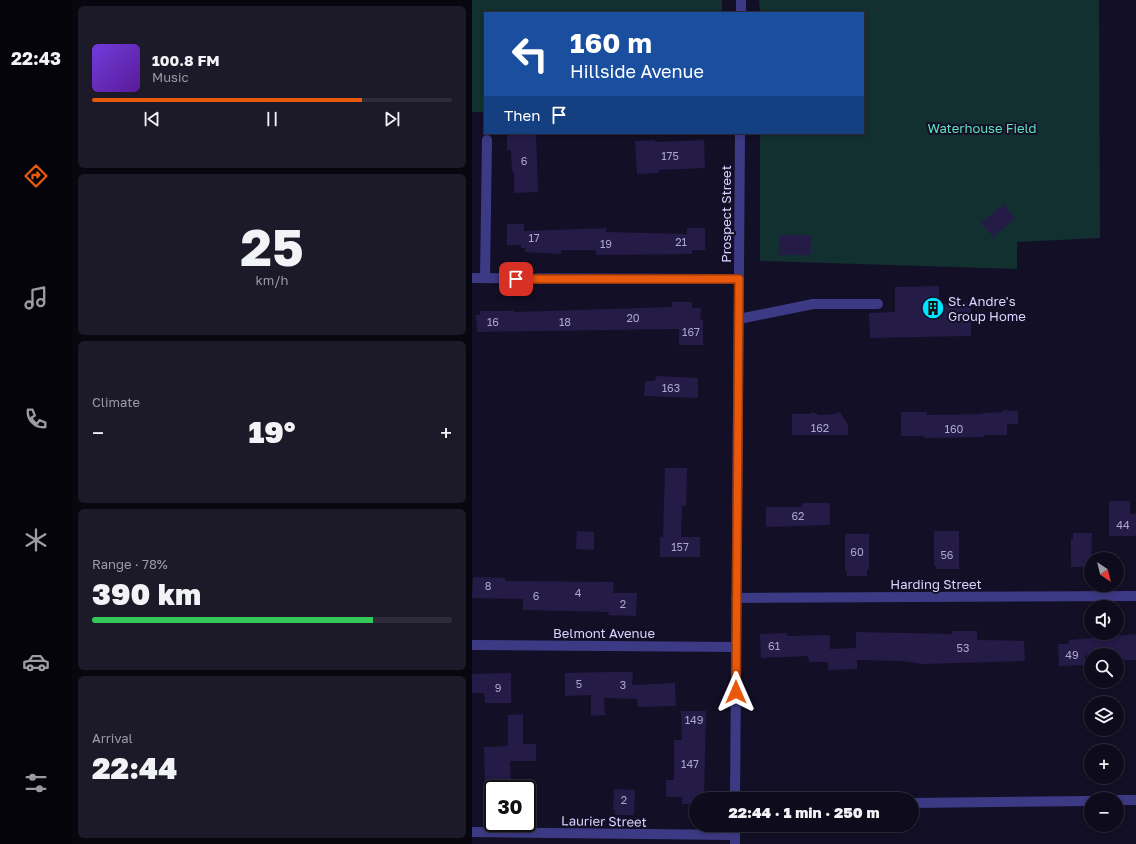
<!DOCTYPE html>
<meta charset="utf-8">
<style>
body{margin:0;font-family:"Golos Text",sans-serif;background:#1c1929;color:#f1f3f6;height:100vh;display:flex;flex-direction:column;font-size:15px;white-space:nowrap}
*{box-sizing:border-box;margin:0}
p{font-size:13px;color:#9b9ba3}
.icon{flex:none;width:22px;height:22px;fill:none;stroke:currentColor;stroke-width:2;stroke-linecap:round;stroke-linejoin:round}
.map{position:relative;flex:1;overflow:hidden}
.panel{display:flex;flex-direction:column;gap:6px;padding:6px;background:#08060f;width:400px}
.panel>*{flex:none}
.banner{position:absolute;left:12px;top:12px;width:380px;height:122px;border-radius:0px;box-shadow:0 2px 6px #0003,0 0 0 1px #2e2b3b;background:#1a4fa0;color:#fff;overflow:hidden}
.needle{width:26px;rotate:145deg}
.buttons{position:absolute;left:612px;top:552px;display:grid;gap:8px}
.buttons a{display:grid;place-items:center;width:40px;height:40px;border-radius:50%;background:#0e0b1c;box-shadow:0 2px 6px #0003,0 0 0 1px #2e2b3b;font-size:20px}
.speed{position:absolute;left:12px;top:780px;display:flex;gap:8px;font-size:20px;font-weight:700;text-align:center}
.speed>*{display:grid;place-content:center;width:52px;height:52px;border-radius:50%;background:#0e0b1c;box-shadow:0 2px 6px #0003,0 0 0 1px #2e2b3b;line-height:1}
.speed .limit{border:2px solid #111;border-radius:6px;background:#fff;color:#111}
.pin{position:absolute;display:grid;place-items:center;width:34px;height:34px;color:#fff;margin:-17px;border-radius:8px;box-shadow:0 2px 6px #0006}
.me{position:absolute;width:44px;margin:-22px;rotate:0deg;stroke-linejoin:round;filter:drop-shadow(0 0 3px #0008)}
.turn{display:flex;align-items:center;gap:14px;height:84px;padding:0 20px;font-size:18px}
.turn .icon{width:52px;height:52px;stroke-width:2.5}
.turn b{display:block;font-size:28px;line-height:34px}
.then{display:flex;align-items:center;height:38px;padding:0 20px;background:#0003;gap:8px;font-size:15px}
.big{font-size:30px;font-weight:800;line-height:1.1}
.panel .widget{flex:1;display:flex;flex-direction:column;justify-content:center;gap:6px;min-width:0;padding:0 14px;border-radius:6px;background:#1c1929}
.panel .dial{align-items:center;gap:0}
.dial b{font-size:52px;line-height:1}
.song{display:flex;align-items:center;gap:12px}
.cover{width:48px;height:48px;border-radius:6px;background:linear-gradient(135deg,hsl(260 70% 55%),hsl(270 70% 35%))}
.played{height:4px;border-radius:2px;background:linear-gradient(90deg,#ea580c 75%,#2e2b3b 75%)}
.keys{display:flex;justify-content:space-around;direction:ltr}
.heat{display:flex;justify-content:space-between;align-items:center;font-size:22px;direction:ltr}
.charge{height:6px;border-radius:3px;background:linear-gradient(90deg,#34c759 78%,#2e2b3b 0)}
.trip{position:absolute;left:217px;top:792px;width:230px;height:40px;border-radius:20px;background:#0e0b1c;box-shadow:0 2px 6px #0003,0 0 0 1px #2e2b3b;font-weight:800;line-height:40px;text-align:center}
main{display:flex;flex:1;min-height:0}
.dock{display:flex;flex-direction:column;width:72px;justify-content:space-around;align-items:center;background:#06040b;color:#9b9ba3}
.dock .icon{width:28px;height:28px}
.dock .current{color:#ea580c}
.dock b{font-size:18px;color:#f1f3f6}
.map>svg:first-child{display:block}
.green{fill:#12302f}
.building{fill:#241b47}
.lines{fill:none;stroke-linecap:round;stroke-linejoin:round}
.minor{stroke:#3d3a85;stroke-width:10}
.route-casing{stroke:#983908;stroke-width:10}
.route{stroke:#ea580c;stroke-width:7}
.labels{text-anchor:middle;stroke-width:4;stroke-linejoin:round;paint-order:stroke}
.number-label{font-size:11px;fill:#aca6d1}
.park-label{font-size:13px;fill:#5fe0c0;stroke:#130f26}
.street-label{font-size:13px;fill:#d9d4ff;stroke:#130f26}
.poi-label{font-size:13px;fill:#d9d4ff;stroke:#130f26;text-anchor:start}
</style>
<main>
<nav class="dock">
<b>22:43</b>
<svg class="icon current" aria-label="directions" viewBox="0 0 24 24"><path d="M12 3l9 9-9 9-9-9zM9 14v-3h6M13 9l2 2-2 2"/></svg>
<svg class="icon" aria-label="music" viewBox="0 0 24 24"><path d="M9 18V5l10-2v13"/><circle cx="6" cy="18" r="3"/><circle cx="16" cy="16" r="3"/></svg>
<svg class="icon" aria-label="phone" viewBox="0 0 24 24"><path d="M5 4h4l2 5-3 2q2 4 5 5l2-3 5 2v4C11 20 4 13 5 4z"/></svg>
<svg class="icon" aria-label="climate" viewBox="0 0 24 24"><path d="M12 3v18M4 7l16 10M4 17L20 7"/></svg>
<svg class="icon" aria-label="car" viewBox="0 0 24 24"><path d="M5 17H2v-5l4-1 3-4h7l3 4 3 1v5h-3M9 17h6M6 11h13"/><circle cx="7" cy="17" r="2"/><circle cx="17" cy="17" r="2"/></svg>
<svg class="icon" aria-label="filters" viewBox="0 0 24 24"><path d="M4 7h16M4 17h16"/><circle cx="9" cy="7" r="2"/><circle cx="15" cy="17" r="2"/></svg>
</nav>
<section class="panel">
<div class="widget">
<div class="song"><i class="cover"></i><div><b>100.8 FM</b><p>Music</p></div></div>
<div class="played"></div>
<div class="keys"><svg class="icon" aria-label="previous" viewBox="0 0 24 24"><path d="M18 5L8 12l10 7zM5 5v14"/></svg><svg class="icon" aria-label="pause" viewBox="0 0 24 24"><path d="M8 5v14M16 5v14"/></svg><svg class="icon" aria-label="next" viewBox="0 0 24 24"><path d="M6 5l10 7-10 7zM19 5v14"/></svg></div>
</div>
<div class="widget dial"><b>25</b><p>km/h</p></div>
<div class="widget"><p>Climate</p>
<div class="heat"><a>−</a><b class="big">19°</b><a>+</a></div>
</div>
<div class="widget"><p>Range · 78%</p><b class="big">390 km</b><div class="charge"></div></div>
<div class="widget"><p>Arrival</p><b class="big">22:44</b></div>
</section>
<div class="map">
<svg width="664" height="844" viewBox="0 0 664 844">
<rect width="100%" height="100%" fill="#130f26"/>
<g class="green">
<polygon points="0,0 250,0 250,13 13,13 13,112 0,112"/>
<polygon points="287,0 627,0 628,238 545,242 545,269 288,261 288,133 391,133 391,13 288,13"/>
</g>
<g class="building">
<polygon points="35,133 64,133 66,192 42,193 42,171 40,172 39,150 35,150"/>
<polygon points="183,140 183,142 232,140 233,168 187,170 187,173 165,174 163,141"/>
<polygon points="532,204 543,219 521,237 509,223"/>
<polygon points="35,224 52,224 52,231 135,228 134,232 215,234 215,228 233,228 233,250 220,250 220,254 124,255 124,250 89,250 89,254 53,252 53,248 49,248 49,245 35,245"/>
<rect x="307" y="235" width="32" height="20"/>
<polygon points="467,286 467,304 499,303 499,336 398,338 397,313 423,312 423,287"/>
<polygon points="200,302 220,302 220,308 229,308 228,320 231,320 231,345 207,345 207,329 5,332 4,315 8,315 8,311 42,311 42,312 200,307"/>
<polygon points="184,376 226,378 226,398 172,396 173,381 183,381"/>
<polygon points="531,410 546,411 546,424 535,424 535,435 512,435 512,437 452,438 452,436 429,436 429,412 455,412 455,415 510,414 511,413 531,412"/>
<polygon points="341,412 347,415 363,414 368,412 376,425 376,435 320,435 320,414 337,414"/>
<polygon points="193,468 215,468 214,506 210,506 209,537 228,537 228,557 188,557 188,537 191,537"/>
<polygon points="637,501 658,501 658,514 664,514 664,536 637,536"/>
<polygon points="330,503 358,503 358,525 294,527 294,507 330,507"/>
<polygon points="105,531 122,532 122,550 104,549"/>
<polygon points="462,531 487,531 487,569 464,569 464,566 462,566"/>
<polygon points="601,533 620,533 619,567 599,567 599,539 601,539"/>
<polygon points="373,534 397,534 397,569 395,570 395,576 375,576 375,571 373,571"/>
<polygon points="1,577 33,578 33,581 142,582 141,593 165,593 164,616 136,615 137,612 51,610 51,599 0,598"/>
<polygon points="480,631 505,631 505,640 552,641 553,661 451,664 430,661 385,660 385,669 356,670 356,662 337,662 336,656 289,658 288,634 315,633 315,636 358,635 358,649 384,648 384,632 480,634"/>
<polygon points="664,634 664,660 645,660 645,655 613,655 613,665 587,666 586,644 597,644 597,640"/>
<polygon points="141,672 161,672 160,685 203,683 204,706 166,707 165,699 132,698 133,715 119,716 119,695 93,696 93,673"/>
<polygon points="39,673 39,703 13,703 12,693 0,693 0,674"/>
<polygon points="209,711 234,711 232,799 224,799 224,804 210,804 210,797 194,797 194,780 202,780 202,740 210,740"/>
<polygon points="51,714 51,744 64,744 64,761 38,761 39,789 13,789 12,747 36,746 36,715"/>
<polygon points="142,789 163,790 162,815 143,815 143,810 141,810"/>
</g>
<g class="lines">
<g class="minor">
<polyline points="269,13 269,0"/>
<polyline points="0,278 267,279"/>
<polyline points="13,278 15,140"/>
<polyline points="267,319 341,304 406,304"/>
<polyline points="264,598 664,596"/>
<polyline points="0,645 264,647"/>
<polyline points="263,799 268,133"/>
<polyline points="645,800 664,800"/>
<polyline points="440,803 619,801"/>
<polyline points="0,832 263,835"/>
<polyline points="263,844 263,825"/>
</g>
</g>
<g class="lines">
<g class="route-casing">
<polyline id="route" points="44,279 267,279 264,692"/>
</g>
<use href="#route" class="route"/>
</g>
<defs>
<g id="building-disc" transform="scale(1.15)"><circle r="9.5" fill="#00e5ff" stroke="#130f26"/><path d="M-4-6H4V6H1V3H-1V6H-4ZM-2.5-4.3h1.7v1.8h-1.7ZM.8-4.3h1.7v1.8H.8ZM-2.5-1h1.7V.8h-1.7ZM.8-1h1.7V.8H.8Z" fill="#111"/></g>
</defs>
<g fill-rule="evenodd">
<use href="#building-disc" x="461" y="308"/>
</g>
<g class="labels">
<g class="number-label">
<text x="198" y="160">175</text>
<text x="52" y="165">6</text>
<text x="62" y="242">17</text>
<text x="209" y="246">21</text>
<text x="134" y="248">19</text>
<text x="161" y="322">20</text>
<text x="21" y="326">16</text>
<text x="93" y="326">18</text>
<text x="219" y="336">167</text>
<text x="199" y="392">163</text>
<text x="348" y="432">162</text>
<text x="482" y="433">160</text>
<text x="326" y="520">62</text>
<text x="651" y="529">44</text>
<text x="208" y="551">157</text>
<text x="385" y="556">60</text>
<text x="475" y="559">56</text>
<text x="16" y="590">8</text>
<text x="106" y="597">4</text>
<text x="64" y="600">6</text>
<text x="151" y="608">2</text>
<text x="302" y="650">61</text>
<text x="491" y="652">53</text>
<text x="600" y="659">49</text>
<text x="107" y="688">5</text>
<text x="151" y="689">3</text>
<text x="26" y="692">9</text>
<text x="222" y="724">149</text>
<text x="218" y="768">147</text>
<text x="152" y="804">2</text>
</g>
<g class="park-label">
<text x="510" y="133">Waterhouse Field</text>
</g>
<g class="street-label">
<text transform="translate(254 214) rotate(-90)" y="5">Prospect Street</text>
<text x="464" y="589">Harding Street</text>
<text x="132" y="638">Belmont Avenue</text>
<text transform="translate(132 821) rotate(1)" y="5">Laurier Street</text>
</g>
<g class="poi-label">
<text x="476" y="306">St. Andre's<tspan x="476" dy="15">Group Home</tspan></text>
</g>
</g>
</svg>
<div class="buttons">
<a><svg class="needle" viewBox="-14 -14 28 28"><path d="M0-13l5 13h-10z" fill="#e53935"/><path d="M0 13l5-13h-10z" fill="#9b9ba3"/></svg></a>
<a><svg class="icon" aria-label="sound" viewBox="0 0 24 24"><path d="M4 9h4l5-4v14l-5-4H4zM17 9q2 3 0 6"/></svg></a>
<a><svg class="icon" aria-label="search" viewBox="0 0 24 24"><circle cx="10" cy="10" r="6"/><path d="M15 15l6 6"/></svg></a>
<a><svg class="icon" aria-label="layers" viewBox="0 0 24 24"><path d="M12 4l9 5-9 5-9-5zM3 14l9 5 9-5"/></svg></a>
<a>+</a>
<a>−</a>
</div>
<div class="speed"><div class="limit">30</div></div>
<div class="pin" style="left:44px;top:279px;background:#d93025"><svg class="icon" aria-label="arrive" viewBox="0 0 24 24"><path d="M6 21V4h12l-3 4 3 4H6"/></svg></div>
<svg class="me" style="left:264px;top:692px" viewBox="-20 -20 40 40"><path d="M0-17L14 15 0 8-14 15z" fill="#ea580c" stroke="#fff" stroke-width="4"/></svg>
<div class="trip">22:44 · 1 min · 250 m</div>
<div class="banner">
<div class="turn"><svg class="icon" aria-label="left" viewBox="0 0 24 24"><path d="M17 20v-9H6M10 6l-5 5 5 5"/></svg><div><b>160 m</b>Hillside Avenue</div></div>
<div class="then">Then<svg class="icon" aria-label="arrive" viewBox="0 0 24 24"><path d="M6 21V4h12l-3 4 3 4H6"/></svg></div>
</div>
</div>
</main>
